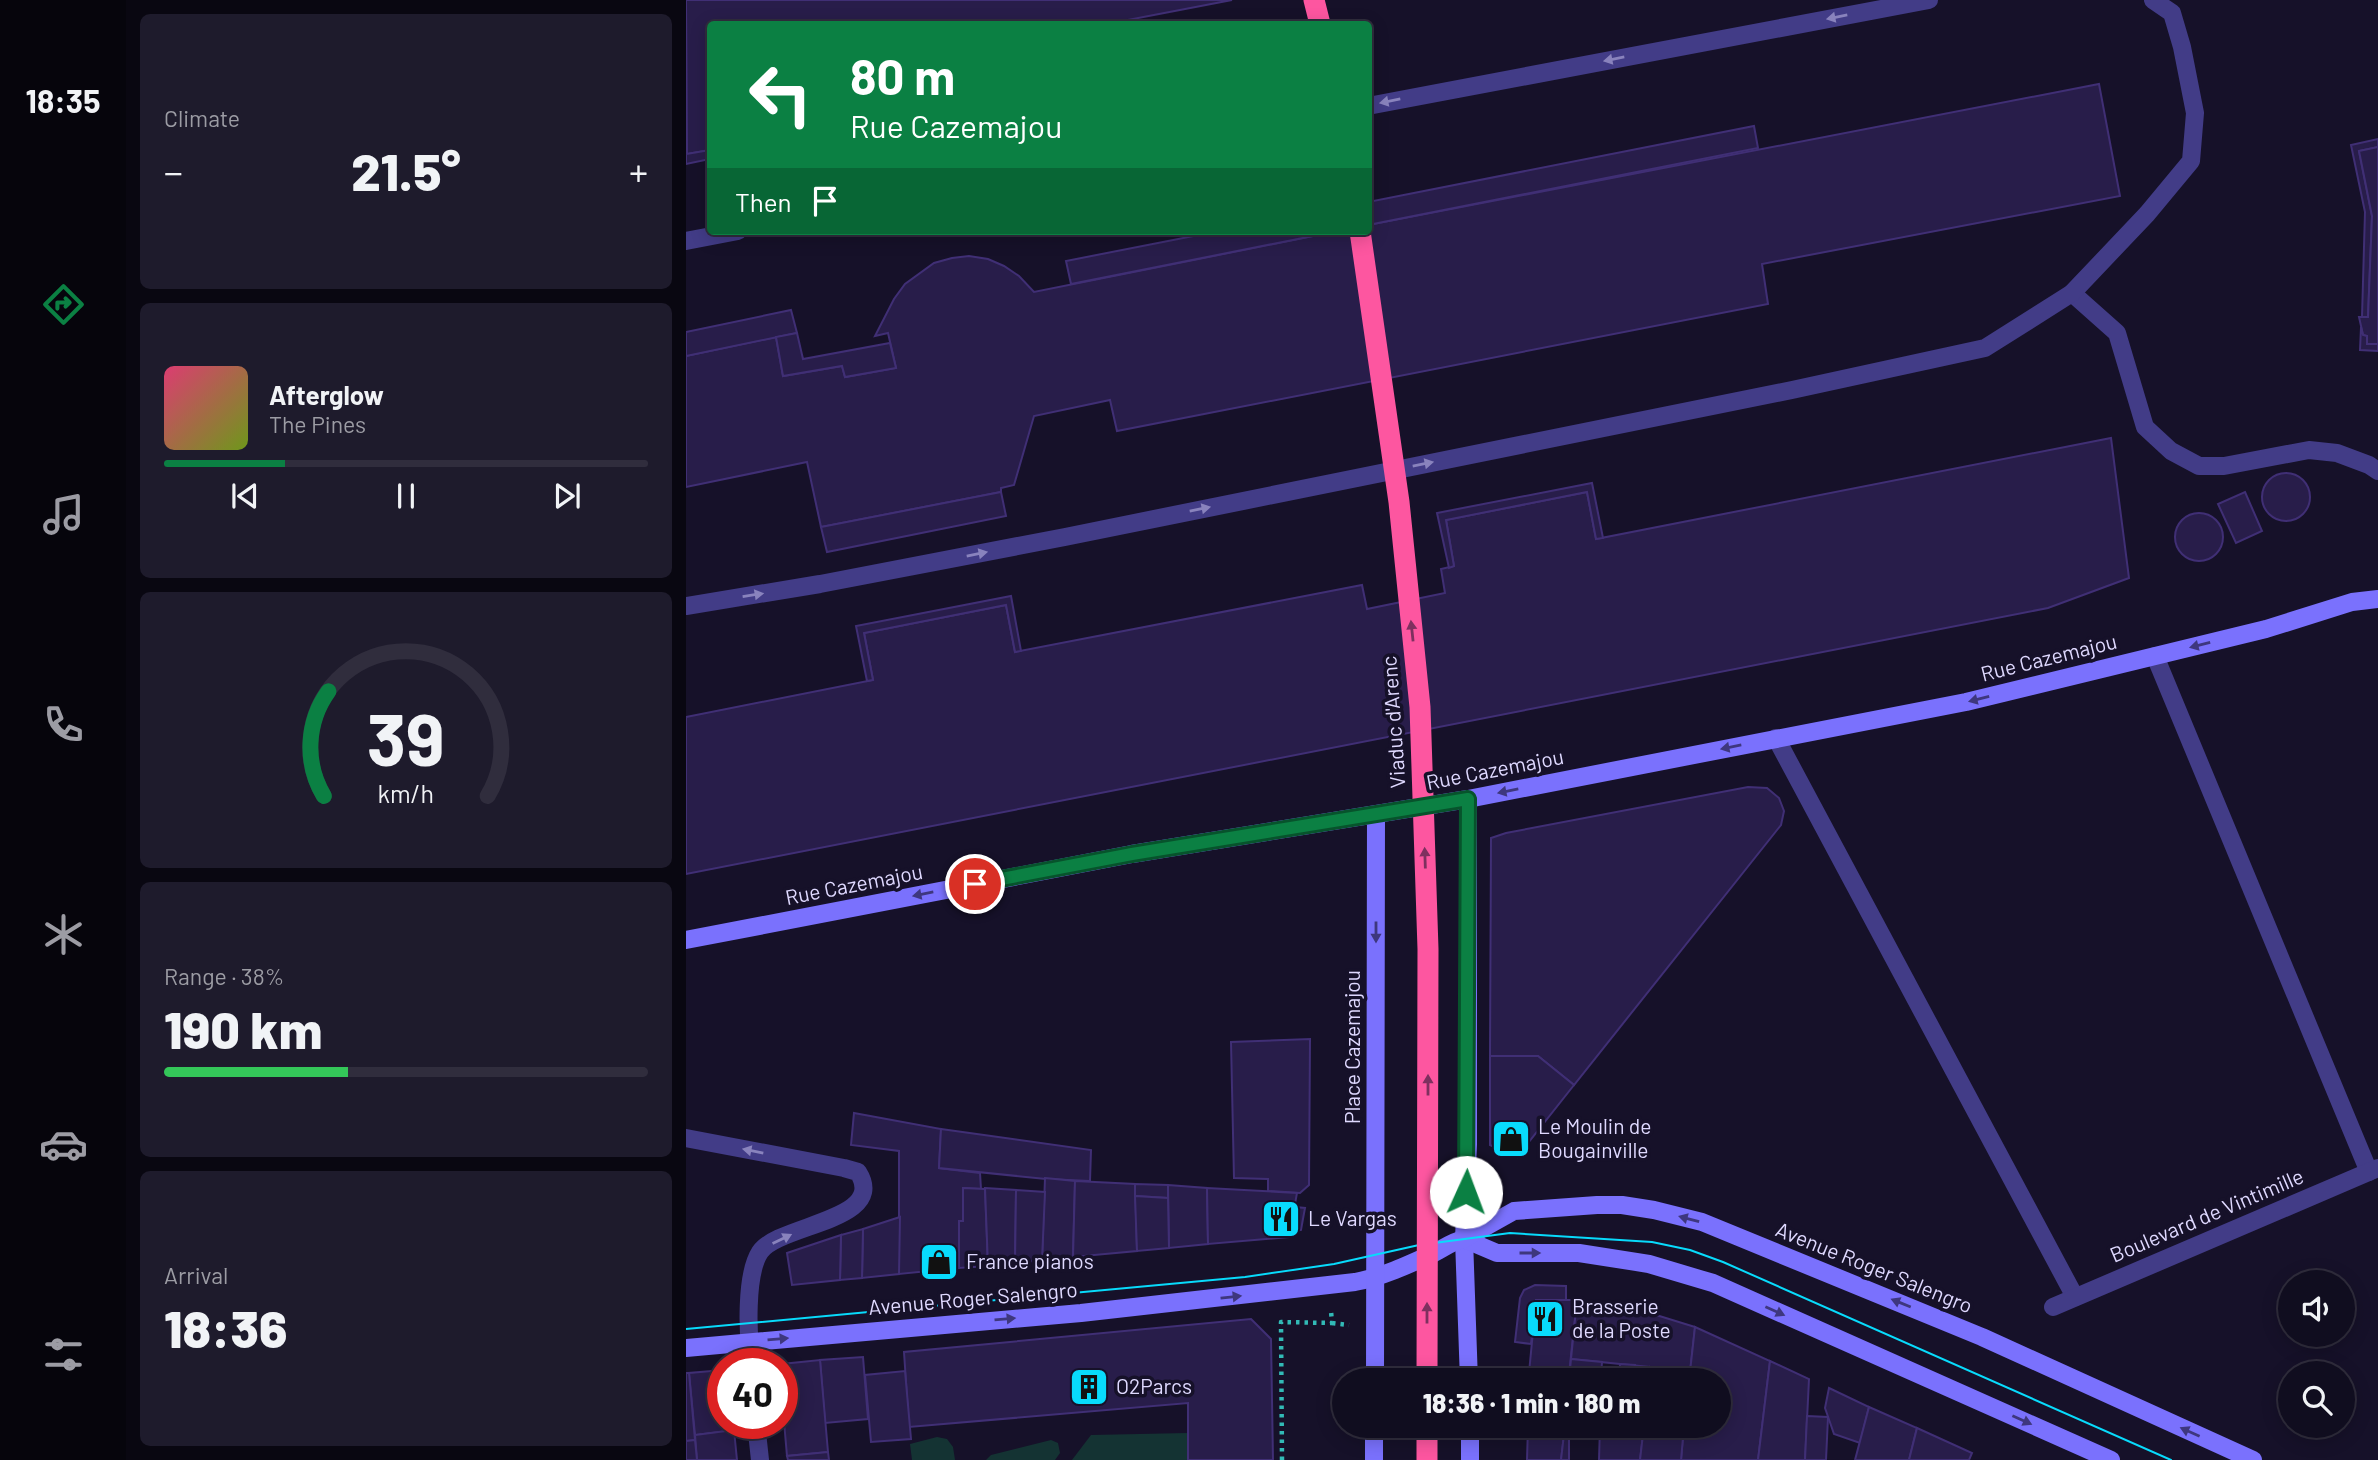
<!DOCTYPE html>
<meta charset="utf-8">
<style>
body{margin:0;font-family:Barlow,sans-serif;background:#1e1b2c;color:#f1f3f6;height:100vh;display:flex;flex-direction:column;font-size:26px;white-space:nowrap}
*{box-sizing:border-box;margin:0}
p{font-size:23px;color:#9c9ca4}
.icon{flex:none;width:38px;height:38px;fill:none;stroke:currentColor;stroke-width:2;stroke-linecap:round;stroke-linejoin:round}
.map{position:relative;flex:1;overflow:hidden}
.sheet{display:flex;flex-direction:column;gap:14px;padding:14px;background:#090711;width:560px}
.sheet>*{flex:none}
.banner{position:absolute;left:21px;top:21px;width:665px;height:214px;border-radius:7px;box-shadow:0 4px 18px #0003,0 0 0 2px #302d3d;background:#0b8043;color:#fff;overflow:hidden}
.controls{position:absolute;left:1592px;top:1270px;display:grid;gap:14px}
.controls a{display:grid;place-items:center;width:77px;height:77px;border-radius:50%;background:#100d1f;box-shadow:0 4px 18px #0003,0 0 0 2px #302d3d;font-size:35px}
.speed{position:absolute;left:21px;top:1348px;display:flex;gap:14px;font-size:35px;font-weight:700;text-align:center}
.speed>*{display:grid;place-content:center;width:91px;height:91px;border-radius:50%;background:#100d1f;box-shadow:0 4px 18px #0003,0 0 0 2px #302d3d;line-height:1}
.speed .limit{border:10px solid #d22;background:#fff;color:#111}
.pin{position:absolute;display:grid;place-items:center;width:60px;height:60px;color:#fff;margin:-30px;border:4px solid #fff;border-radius:50%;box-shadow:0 2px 7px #0007}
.me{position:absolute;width:77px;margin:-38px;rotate:2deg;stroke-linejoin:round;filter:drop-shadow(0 0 5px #0008)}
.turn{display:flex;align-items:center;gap:24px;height:147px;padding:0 28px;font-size:32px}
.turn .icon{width:91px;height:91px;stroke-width:2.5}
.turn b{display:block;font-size:49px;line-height:60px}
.then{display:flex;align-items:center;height:66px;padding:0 28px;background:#0003;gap:14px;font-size:26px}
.big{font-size:52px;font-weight:800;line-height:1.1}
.sheet .card{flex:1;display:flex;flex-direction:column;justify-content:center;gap:10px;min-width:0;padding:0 24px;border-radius:10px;background:#1e1b2c}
.sheet .dial{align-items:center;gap:0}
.dial svg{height:182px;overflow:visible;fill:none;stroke:#302d3d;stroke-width:7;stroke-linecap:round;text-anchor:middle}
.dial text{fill:#f1f3f6;stroke:none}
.song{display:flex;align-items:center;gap:21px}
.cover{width:84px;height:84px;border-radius:10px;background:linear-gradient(135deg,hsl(340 70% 55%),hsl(80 70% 35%))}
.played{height:7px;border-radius:4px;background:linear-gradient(90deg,#0b8043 25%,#302d3d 25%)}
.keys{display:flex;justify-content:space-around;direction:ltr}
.heat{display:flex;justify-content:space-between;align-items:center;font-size:38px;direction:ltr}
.charge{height:10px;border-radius:5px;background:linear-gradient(90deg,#34c759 38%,#302d3d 0)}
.trip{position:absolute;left:646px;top:1368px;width:399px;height:70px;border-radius:35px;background:#100d1f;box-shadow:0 4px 18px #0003,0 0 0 2px #302d3d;font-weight:800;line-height:70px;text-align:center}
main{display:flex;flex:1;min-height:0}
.menu{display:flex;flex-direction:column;width:126px;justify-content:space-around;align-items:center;background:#06050c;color:#9c9ca4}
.menu .icon{width:49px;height:49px}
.menu .on{color:#0b8043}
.menu b{font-size:32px;color:#f1f3f6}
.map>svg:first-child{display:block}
.green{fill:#143333}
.building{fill:#281d4a;stroke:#402f75;stroke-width:2}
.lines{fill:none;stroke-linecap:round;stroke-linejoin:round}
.path{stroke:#32bab6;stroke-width:4.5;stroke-dasharray:3.5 5;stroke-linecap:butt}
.lane{stroke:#423c87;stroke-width:18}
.street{stroke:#423c87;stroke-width:18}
.secondary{stroke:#7a71fd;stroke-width:18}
.highway{stroke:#fd56a0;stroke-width:21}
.tram{stroke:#08dbfc;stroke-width:2}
.highway-bridge{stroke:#fd56a0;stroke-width:21}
.oneway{fill:#8983bd}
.oneway2{fill:#7e305f}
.oneway3{fill:#3e377e}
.route-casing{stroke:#07532c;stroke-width:18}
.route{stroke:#0b8043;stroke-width:12}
.labels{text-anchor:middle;stroke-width:7;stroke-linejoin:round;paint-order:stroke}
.street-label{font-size:21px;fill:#dfd9ff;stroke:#161129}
.poi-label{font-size:21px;fill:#dfd9ff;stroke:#161129;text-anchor:start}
</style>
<main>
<nav class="menu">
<b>18:35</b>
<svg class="icon on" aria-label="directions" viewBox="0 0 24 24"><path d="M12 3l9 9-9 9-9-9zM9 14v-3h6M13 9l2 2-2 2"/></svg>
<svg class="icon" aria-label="music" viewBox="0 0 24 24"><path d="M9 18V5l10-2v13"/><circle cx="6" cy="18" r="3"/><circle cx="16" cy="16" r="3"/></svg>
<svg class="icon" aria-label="phone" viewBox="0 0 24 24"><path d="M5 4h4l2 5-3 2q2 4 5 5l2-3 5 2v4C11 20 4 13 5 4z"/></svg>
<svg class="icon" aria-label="climate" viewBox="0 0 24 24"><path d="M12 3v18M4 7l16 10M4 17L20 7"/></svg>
<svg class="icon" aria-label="car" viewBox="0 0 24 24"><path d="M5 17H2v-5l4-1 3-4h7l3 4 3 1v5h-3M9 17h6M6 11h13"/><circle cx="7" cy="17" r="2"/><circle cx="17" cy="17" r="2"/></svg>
<svg class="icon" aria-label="filters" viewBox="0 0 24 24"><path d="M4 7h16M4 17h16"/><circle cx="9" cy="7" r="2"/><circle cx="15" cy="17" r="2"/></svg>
</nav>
<section class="sheet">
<div class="card"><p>Climate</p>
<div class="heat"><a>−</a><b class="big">21.5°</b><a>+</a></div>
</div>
<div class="card">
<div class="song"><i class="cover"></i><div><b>Afterglow</b><p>The Pines</p></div></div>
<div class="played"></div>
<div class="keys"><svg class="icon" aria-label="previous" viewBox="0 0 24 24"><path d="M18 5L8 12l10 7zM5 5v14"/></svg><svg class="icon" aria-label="pause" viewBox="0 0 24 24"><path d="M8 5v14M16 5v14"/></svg><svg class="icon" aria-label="next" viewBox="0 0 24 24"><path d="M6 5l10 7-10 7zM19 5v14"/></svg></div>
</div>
<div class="card dial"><svg viewBox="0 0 100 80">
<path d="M14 69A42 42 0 1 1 86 69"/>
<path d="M14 69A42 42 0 0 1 16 23" stroke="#0b8043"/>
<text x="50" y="56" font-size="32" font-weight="700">39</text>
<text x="50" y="72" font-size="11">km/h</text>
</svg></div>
<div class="card"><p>Range · 38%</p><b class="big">190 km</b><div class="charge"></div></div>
<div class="card"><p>Arrival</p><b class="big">18:36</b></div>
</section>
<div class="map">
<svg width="1692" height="1460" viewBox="0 0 1692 1460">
<rect width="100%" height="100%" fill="#161129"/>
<g class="green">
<polygon points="502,1433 502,1460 386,1460 405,1435"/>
<polygon points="251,1437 261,1439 267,1447 269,1460 226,1460 224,1444"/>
<polygon points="365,1440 372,1443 374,1453 369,1460 300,1460 305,1455"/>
</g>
<g class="building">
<polygon points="0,0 546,0 421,24 24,24 24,150 1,154"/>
<polygon points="1413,84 1434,196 1076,264 1082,304 431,431 424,400 348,416 328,485 315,488 315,492 135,527 121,462 0,487 0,356 90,337 97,376 156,366 159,377 210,368 202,333 189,336 208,299 219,284 248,263 266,258 283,256 302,259 318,266 333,276 348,292 652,231 682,231 682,225"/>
<polygon points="1068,126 1072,148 682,225 682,202"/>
<polygon points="1692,139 1692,147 1673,151 1686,216 1682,317 1676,317 1679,212 1665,145"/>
<polygon points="1692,147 1692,344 1681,344 1681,336 1677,335 1673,317 1682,317 1686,216 1673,151"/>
<polygon points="24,150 24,159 0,164 0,152 1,154"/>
<polygon points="533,231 652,231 385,284 380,261"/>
<polygon points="105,310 111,333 0,356 0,332"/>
<polygon points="1675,327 1677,335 1681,336 1681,344 1692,344 1692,351 1674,350"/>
<polygon points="111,333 117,359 204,343 210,368 159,377 156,366 97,376 90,337"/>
<polygon points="1425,438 1443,578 1362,608 0,874 0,717 187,680 178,633 320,605 329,652 676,585 681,609 759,593 755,569 768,566 760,520 901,492 910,539"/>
<circle cx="1600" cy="497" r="24"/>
<polygon points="906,483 917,538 910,539 901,492 760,520 768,566 763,568 751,513"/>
<polygon points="315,492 320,516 141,552 135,527"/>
<polygon points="1559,492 1576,531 1550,543 1532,504"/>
<circle cx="1513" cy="537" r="24"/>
<polygon points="325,596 335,651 329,652 320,605 178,633 187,680 181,681 170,626"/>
<polygon points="1062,787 1081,788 1093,798 1098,811 1095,825 888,1085 852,1056 804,1056 805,838 820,833"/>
<polygon points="624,1039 623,1185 614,1193 582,1191 582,1179 548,1178 545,1042"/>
<polygon points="804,1056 852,1056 888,1085 831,1157 804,1145"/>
<polygon points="168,1113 255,1129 253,1168 294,1173 295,1189 277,1188 277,1221 273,1221 273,1268 213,1274 213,1151 165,1145"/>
<polygon points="255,1129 405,1150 404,1181 360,1179 253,1168"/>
<polygon points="359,1178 389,1181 387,1257 356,1260"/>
<polygon points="389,1181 449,1184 451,1251 387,1257"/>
<polygon points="449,1184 482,1185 482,1198 449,1196"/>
<polygon points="482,1185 521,1188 522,1244 483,1248"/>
<polygon points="277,1188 299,1189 302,1266 273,1268 273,1221 277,1221"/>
<polygon points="299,1188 330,1190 329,1263 302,1266"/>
<polygon points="521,1188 611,1193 603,1237 522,1244"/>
<polygon points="330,1190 359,1192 356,1260 329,1263"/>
<polygon points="449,1196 482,1198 483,1248 451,1251"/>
<polygon points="609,1207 619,1208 615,1230 604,1232"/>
<polygon points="214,1217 213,1274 176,1278 177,1229"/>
<polygon points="177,1229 176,1278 154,1280 155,1235"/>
<polygon points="155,1235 154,1280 106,1285 101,1253"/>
<polygon points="849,1285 880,1286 880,1300 850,1300 845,1344 829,1342 834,1298 838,1290"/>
<polygon points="850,1300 891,1300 883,1374 843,1373"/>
<polygon points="891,1300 954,1310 1009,1327 1003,1381 964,1367 885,1359"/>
<polygon points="565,1319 585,1339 587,1460 502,1460 502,1403 223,1427 218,1352"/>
<polygon points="1009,1327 1084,1361 1072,1460 995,1460 998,1426 1032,1426 1032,1381 1003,1381"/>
<polygon points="177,1357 182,1419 139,1423 134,1360"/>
<polygon points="885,1359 916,1362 915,1377 933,1379 934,1364 949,1365 948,1380 959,1381 883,1381"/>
<polygon points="134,1360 142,1452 101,1456 96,1398 96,1364"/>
<polygon points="1084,1361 1123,1379 1119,1460 1072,1460"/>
<polygon points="964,1367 1002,1381 963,1381"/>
<polygon points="37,1370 37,1423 48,1423 48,1430 9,1435 3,1373"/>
<polygon points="219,1371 225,1439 185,1442 179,1375"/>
<polygon points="0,1373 3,1373 9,1440 0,1441"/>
<polygon points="843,1373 883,1374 883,1381 842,1381"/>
<polygon points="1143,1388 1183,1407 1174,1443 1148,1434 1139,1408"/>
<polygon points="1183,1407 1231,1428 1223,1460 1169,1460"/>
<polygon points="1121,1416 1142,1417 1140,1460 1119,1460"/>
<polygon points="842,1426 879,1426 875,1460 841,1460"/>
<polygon points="879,1426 883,1426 883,1460 875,1460"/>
<polygon points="914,1426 958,1426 954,1460 913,1460"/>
<polygon points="958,1426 998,1426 995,1460 954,1460"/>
<polygon points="1231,1428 1286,1453 1283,1460 1223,1460"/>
<polygon points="48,1430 51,1460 11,1460 9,1435"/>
<polygon points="9,1440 11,1460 0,1460 0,1441"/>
<polygon points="142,1452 143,1460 102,1460 101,1456"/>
</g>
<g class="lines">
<g class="path">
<polyline points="646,1323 663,1325"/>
<polyline points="596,1460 595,1322 646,1323 645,1311"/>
</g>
<g class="lane">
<polyline points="682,106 1243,0"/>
<polyline points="0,241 52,231"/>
<polyline points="1386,293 1431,333 1459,427 1485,451 1513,466 1538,466 1623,450 1651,453 1683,465 1692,471"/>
<polyline points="0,606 134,584 379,537 1106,390 1299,348 1386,293 1461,214 1505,161 1509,113 1496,47 1486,13 1467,0"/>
<polyline points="1469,656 1683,1172"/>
<polyline points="1090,738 1389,1297"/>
</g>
<g class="street">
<path d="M0,1138l158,30 14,4c31,49 -79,52 -98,80 -15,23 -12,83 -9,111"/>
<polyline points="1367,1307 1692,1168"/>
<polyline points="70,1423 74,1460"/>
</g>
<g class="secondary">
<polyline points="782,799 782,1144 778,1239 783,1381"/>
<polyline points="0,940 446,854 782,799 1280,702 1580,629 1666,602 1692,599"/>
<polyline points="778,1239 811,1253 893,1253 963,1264 1027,1283 1425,1460"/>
<path d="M0,1348l395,-35 274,-31c27,-5 53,-17 79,-29 10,-5 19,-12 30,-14l50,-28 83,-6h25l32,5 48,12 280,115 271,123"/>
<polyline points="689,1381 690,815"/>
<polyline points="784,1426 784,1460"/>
<polyline points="688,1460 688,1426"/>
</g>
<g class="highway">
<polyline points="628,0 634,24"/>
<polyline points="741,1460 741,1426"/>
</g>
<polyline class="tram" points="0,1329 559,1277 648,1264 733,1245 824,1233 966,1242 1004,1250 1037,1262 1485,1460"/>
<polyline class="highway-bridge" points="674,231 713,502 734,707 742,949 741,1381"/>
</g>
<defs><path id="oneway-solid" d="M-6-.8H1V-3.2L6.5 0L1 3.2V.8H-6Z" transform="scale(1.75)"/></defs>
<g class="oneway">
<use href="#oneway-solid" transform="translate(1151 17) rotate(169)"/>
<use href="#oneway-solid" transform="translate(928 59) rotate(169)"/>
<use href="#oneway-solid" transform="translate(704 101) rotate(169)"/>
<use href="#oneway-solid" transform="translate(737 464) rotate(-11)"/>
<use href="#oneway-solid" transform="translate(514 509) rotate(-11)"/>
<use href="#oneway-solid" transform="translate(291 554) rotate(-11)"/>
<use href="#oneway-solid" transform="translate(67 595) rotate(-9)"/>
<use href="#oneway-solid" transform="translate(67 1151) rotate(-169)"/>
<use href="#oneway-solid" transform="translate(96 1239) rotate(-26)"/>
</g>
<g class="oneway2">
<use href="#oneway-solid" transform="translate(726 631) rotate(-96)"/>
<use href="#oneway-solid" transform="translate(739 858) rotate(-92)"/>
<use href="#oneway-solid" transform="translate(742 1085) rotate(-90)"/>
<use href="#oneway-solid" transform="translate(741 1313) rotate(-90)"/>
</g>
<g class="oneway3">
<use href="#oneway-solid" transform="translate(1514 645) rotate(166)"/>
<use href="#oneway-solid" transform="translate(1293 699) rotate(166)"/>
<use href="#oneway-solid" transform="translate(1045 747) rotate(169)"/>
<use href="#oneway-solid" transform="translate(822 791) rotate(169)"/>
<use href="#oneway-solid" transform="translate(237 894) rotate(169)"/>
<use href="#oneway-solid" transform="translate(690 932) rotate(90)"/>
<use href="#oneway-solid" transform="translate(1003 1219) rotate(-165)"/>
<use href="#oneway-solid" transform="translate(844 1253)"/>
<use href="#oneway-solid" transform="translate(545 1297) rotate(-6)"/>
<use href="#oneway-solid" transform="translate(1215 1303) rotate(-158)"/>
<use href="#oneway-solid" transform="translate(1089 1311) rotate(24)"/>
<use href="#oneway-solid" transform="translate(319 1319) rotate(-5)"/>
<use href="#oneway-solid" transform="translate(92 1339) rotate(-5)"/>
<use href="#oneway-solid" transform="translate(1336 1420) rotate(24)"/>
<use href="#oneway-solid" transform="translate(1504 1432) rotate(-156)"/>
</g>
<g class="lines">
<g class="route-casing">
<polyline id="route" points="289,884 446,854 782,799 780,1192"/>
</g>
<use href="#route" class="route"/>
</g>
<defs>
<g id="shop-square" transform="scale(2.0125)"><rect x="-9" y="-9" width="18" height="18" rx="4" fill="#08dbfc" stroke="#161129"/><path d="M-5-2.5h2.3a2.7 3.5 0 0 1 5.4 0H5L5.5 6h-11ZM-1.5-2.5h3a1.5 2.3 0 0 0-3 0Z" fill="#111"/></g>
<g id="restaurant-square" transform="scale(2.0125)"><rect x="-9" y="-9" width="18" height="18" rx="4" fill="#08dbfc" stroke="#161129"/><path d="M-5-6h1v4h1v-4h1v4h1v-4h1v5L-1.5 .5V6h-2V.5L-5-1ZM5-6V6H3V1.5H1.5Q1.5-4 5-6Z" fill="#111"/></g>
<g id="building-square" transform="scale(2.0125)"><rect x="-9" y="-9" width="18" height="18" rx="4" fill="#08dbfc" stroke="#161129"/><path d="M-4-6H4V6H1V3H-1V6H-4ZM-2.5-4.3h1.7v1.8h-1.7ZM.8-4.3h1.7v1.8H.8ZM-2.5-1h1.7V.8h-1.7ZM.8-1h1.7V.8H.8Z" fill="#111"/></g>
</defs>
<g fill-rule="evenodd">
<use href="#shop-square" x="825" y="1139"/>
<use href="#restaurant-square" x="595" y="1219"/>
<use href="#shop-square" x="253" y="1262"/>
<use href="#restaurant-square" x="859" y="1319"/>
<use href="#building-square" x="403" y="1387"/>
</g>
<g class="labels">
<g class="street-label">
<text transform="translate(1363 658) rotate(-14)" y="7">Rue Cazemajou</text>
<text transform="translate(708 722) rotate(-94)" y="7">Viaduc d'Arenc</text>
<text transform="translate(809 770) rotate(-11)" y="7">Rue Cazemajou</text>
<text transform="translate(168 885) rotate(-11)" y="7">Rue Cazemajou</text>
<text transform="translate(667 1047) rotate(-90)" y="7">Place Cazemajou</text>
<text transform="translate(1521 1216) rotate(-23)" y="7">Boulevard de Vintimille</text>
<text transform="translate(1188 1268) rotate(22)" y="7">Avenue Roger Salengro</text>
<text transform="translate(287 1299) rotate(-5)" y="7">Avenue Roger Salengro</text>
</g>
<g class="poi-label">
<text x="852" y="1134">Le Moulin de<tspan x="852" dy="24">Bougainville</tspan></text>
<text x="622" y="1226">Le Vargas</text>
<text x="280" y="1269">France pianos</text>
<text x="886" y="1314">Brasserie<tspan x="886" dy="24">de la Poste</tspan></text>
<text x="430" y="1394">O2Parcs</text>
</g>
</g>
</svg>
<div class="controls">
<a><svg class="icon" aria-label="sound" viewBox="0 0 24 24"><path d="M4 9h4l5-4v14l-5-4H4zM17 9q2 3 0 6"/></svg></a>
<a><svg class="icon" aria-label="search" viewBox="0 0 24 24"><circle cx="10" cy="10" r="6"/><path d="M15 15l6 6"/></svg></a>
</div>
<div class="speed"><div class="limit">40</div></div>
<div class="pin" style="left:289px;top:884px;background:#d93025"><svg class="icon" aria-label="arrive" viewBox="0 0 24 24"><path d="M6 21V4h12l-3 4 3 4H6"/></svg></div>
<svg class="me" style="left:780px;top:1192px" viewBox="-20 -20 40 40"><circle r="19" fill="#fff"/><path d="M0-13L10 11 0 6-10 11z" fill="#0b8043"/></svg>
<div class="trip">18:36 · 1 min · 180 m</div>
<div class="banner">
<div class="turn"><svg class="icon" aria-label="left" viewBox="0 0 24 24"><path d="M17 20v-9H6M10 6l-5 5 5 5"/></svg><div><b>80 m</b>Rue Cazemajou</div></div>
<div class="then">Then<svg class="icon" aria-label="arrive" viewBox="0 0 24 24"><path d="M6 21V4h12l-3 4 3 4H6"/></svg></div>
</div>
</div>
</main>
